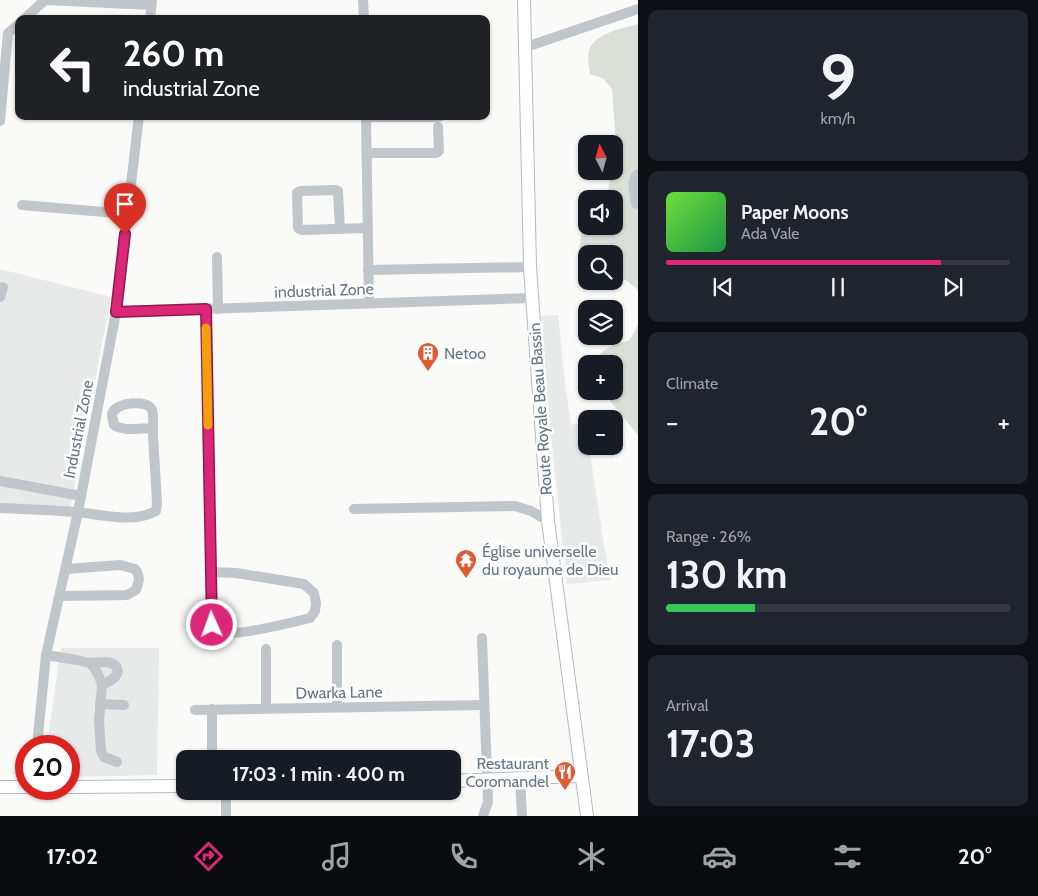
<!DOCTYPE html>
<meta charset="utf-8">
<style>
body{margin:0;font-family:Cabin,sans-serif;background:#20242c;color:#f1f3f6;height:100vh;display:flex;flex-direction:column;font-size:19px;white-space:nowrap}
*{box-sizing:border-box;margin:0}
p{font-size:16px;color:#9ea1a6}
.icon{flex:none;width:28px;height:28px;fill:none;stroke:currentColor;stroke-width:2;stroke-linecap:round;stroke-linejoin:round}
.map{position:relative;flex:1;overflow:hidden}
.side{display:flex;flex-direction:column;gap:10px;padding:10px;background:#0d0f14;width:400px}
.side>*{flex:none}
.hud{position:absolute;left:15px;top:15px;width:475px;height:105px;border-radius:10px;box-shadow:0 1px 4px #0004;background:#202124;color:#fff;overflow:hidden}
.needle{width:32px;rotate:354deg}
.controls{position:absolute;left:578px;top:135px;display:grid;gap:10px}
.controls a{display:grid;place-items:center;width:45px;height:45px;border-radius:10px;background:#171b24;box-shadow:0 1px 4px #0004;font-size:25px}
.speed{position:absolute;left:15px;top:735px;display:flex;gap:10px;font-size:25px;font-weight:700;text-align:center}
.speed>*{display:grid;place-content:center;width:65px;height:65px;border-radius:50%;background:#171b24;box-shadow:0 1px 4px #0004;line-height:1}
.speed .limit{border:8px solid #d22;background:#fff;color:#111}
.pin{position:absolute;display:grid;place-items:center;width:42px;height:42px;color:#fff;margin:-51px -21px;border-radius:50% 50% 50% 0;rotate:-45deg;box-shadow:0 0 5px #0007}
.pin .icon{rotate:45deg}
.me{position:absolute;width:55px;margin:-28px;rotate:358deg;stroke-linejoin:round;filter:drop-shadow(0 0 4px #0008)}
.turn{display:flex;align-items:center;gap:18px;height:105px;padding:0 25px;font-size:22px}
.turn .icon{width:65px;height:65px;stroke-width:2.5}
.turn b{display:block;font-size:35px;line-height:42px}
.big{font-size:38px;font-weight:700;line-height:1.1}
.side .tile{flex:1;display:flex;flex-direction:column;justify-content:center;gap:8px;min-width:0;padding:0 18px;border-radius:10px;background:#20242c}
.side .dial{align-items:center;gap:0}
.dial b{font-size:65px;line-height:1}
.song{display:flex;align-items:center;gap:15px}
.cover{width:60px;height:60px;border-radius:8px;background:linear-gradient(135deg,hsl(100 70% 55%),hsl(140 70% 35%))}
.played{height:5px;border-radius:2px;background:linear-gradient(90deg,#db2777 80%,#363941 80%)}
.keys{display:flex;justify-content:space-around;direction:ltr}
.heat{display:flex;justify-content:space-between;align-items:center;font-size:28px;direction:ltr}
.charge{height:8px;border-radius:4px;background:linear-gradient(90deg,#34c759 26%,#363941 0)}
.trip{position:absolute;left:176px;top:750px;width:285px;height:50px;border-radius:10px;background:#171b24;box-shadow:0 1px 4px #0004;font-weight:700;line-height:50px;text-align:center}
.menu{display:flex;height:80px;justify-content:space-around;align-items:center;background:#090b0e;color:#9ea1a6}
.menu .icon{width:35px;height:35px}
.menu .current{color:#db2777}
.menu b{font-size:22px;color:#f1f3f6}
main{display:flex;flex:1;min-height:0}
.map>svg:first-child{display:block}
.built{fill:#e8e9e9}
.green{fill:#dadfd7}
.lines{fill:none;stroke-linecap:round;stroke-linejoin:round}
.river{stroke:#bdc7cc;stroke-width:15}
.major-casing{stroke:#b5babe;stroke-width:14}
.minor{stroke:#c1c6ca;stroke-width:10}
.major{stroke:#fff;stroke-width:12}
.route-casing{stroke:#8e194d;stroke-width:12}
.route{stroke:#db2777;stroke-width:9}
.slow{stroke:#f59e0b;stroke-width:9}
.labels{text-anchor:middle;stroke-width:5;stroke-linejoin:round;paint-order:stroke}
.street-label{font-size:16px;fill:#667682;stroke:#fff}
.poi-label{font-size:16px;fill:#667682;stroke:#fff;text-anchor:start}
</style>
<main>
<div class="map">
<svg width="638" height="816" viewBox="0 0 638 816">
<rect width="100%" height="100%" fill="#fafaf8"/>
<g class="built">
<polygon points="0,269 111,297 69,514 0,508"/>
<polygon points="558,315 565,383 571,425 580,423 583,439 586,440 586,446 589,446 602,533 610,580 567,584 549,418 541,316"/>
<polygon points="61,648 159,648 157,775 69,777 69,746 47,746"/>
</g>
<g class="green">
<path d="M638,24v266l-12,-10 -12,-2v-24h-28v19l-4,-1c-5,-18 -2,-36 3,-53l1,-1v8h28v-27h-7l4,-28h3v-16l2,-12 -4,-54 -9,-11 -13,-4c-1,-8 -4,-20 1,-28 10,-14 32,-18 47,-22z"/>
<path d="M638,325v110l-36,-44h12v-27h-19c5,-17 21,-19 35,-24z"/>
</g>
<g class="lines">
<polyline class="river" points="638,177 636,183 638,202"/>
<g class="major-casing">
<g id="major">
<polyline points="524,0 530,267 548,521 587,816"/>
<polyline points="452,781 581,776"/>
<polyline points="0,787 26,787"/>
<polyline points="69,787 185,786"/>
</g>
</g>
<g class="minor">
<polyline points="363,0 364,19"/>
<polyline points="24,19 45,0 151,5"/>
<polyline points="150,19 152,0"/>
<polyline points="526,47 638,9"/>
<polyline points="366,116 369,303"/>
<polyline points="366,117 437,117 441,116"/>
<polyline points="0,121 8,33 19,24"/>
<polyline points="367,153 436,153 439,151 438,127"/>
<polyline points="22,205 128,214"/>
<polyline points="340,229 338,191 335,190 300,191 297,193 298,228 302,230 367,228"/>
<polyline points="217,257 218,309"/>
<polyline points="368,270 530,267"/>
<polyline points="0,297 3,287"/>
<path d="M206,309l6,316c1,1 4,6 5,6 11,8 77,-9 93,-13l5,-7 1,-8 -2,-10 -10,-9 -68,-11 -25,-1"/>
<polyline points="116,312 533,298"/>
<polyline points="0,481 81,496"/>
<path d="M0,508c25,1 50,2 75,4 26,2 56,12 81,-1l1,-7c-1,-24 -3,-47 -4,-70 0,-6 1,-18 -1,-24 -4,-11 -37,-8 -40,4 0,3 1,7 2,11 10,7 27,3 39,3"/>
<polyline points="354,509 515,506 531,511 548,521"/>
<path d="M60,596l67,-1 9,-5c3,-9 5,-13 -1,-21l-15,-4 -54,4"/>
<polyline points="482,638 488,802 483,816"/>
<polyline points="46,655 77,660 90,663 95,669 99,676 102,685 99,721 101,751 104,757 117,762"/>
<path d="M90,663c7,0 15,-2 21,0 3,1 5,2 6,5 4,9 -10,14 -15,17"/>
<polyline points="100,704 124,705"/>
<polyline points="337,707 337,645"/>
<polyline points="266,708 266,649"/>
<polyline points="212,709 212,759"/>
<polyline points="195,710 484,705"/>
<polyline points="37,746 46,655 78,512 116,312 139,116"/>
<polyline points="520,779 522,816"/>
<polyline points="226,791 226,816"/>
</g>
<use href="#major" class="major"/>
</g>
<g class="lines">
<g class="route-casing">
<polyline id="route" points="125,234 116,312 206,309 212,625"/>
</g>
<use href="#route" class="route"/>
<polyline class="slow" points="206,328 208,425"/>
</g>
<defs>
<g id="building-pin" transform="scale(1.125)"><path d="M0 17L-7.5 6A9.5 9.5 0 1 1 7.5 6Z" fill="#dd5c35" stroke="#fff"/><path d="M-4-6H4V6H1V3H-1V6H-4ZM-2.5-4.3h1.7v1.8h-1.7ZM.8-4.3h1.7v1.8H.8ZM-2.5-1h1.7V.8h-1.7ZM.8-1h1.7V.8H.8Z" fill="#fff"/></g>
<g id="temple-pin" transform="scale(1.125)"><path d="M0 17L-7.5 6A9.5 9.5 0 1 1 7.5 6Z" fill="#dd5c35" stroke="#fff"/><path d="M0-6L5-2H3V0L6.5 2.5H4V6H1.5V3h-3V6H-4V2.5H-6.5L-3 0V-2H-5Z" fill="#fff"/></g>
<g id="restaurant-pin" transform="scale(1.125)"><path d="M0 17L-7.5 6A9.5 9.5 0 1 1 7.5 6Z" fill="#dd5c35" stroke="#fff"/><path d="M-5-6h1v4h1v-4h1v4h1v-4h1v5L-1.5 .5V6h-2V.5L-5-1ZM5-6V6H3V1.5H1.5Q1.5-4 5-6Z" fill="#fff"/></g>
</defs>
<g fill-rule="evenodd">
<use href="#building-pin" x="428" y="353"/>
<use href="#temple-pin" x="466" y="560"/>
<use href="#restaurant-pin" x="565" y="772"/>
</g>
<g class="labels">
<g class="street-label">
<text transform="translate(324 290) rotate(-2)" y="6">industrial Zone</text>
<text transform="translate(540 409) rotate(-94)" y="6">Route Royale Beau Bassin</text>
<text transform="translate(78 429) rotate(-79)" y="6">Industrial Zone</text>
<text transform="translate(339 692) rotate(-1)" y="6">Dwarka Lane</text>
</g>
<g class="poi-label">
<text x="444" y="359">Netoo</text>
<text x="482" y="557">Église universelle<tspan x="482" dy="18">du royaume de Dieu</tspan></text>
<text x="549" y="769" text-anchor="end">Restaurant<tspan x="549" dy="18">Coromandel</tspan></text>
</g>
</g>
</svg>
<div class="controls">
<a><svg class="needle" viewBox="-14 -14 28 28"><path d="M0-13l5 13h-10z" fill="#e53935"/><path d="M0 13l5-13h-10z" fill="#9ea1a6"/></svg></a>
<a><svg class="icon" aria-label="sound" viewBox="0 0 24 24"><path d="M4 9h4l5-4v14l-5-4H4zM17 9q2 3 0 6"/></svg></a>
<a><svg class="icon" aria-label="search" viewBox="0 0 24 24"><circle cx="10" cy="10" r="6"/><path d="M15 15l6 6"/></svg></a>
<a><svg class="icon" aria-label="layers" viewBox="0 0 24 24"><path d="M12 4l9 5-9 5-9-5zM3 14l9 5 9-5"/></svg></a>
<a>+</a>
<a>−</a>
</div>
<div class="speed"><div class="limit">20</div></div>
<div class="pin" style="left:125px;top:234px;background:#d93025"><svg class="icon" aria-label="arrive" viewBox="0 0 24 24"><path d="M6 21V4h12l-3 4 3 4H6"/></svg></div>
<svg class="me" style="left:212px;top:625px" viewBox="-20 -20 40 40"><circle r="17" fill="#db2777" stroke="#fff" stroke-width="3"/><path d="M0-11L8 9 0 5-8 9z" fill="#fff"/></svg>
<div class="trip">17:03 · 1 min · 400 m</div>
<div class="hud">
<div class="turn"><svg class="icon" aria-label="left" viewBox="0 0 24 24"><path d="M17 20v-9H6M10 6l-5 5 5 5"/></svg><div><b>260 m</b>industrial Zone</div></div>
</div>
</div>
<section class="side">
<div class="tile dial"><b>9</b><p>km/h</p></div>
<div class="tile">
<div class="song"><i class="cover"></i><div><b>Paper Moons</b><p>Ada Vale</p></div></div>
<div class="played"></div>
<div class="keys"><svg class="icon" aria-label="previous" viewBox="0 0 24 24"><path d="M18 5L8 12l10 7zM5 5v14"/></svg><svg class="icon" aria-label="pause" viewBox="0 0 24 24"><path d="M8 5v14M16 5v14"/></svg><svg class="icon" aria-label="next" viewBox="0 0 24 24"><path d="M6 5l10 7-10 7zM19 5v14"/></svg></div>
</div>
<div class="tile"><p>Climate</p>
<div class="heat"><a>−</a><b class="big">20°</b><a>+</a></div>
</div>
<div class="tile"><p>Range · 26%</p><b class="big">130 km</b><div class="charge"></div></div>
<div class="tile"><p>Arrival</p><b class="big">17:03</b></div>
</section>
</main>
<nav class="menu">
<b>17:02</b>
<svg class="icon current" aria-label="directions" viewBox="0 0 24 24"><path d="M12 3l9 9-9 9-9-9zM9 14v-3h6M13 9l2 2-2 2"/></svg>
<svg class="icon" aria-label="music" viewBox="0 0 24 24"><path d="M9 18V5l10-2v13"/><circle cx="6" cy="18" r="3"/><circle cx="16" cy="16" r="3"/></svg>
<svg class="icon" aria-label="phone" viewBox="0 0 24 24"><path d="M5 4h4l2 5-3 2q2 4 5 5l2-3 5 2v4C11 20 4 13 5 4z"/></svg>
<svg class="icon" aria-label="climate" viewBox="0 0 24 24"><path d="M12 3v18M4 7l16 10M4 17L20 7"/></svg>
<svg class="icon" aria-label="car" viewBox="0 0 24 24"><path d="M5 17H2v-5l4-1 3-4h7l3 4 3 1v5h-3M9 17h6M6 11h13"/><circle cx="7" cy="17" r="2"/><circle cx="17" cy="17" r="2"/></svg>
<svg class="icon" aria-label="filters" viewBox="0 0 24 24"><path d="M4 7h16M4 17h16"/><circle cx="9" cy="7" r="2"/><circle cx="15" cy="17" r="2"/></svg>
<b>20°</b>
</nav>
